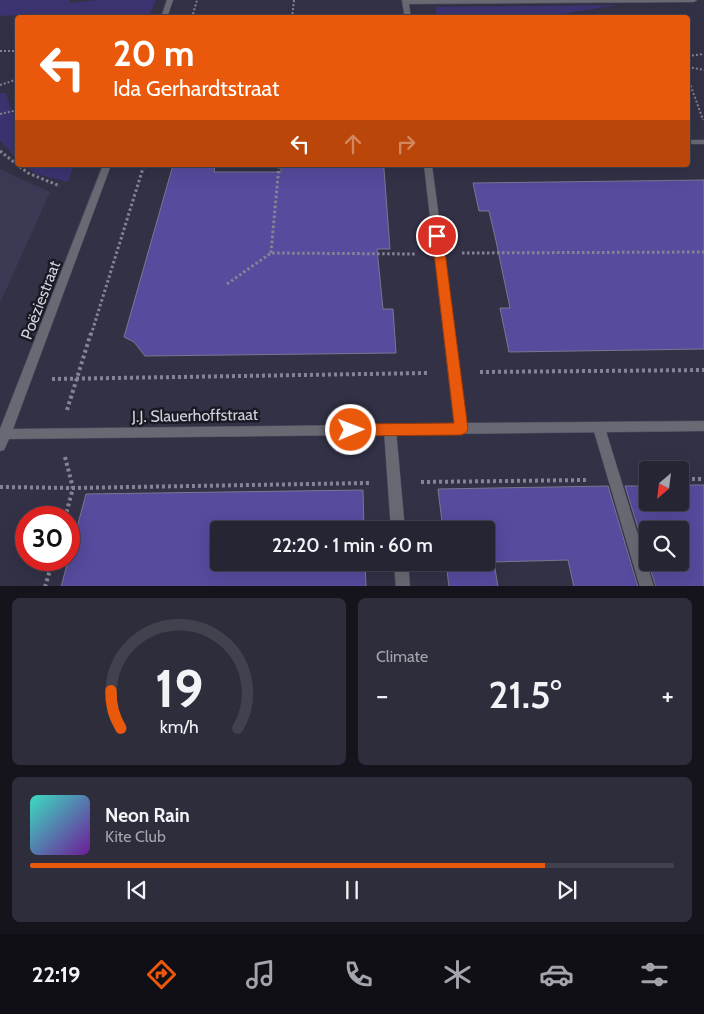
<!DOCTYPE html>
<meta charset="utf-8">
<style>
body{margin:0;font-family:Cabin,sans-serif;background:#2e2d3c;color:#f1f3f6;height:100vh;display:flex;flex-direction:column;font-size:19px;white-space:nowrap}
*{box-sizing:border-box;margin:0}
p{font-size:16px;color:#a4a5ac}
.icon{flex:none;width:28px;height:28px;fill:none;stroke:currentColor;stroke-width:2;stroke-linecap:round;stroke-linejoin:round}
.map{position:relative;height:586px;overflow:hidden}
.side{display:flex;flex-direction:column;gap:12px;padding:12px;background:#15141d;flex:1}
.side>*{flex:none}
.top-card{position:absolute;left:15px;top:15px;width:675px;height:152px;border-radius:5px;box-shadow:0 5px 20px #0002,0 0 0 1px #42424f;background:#ea580c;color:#fff;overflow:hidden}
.needle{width:32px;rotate:208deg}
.buttons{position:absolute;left:639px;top:461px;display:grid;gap:10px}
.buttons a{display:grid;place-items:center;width:50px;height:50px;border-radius:5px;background:#262534;box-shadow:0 5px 20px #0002,0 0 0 1px #42424f;font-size:25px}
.speed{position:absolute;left:15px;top:506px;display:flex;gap:10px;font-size:25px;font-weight:700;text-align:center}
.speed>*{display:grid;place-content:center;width:65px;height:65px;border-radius:50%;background:#262534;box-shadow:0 5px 20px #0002,0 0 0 1px #42424f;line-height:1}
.speed .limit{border:8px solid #d22;background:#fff;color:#111}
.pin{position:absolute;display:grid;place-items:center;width:42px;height:42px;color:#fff;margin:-21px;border:2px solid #fff;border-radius:50%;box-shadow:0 1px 5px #0007}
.me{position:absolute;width:55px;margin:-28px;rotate:89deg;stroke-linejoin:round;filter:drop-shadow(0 0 4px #0008)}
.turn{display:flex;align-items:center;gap:18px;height:105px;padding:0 15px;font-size:22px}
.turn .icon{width:65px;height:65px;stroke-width:2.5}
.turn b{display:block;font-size:35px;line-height:42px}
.lanes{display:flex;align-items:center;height:48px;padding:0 15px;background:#0003;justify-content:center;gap:25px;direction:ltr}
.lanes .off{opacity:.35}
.big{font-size:38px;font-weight:600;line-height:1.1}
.side .widget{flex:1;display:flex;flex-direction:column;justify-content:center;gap:8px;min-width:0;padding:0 18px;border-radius:8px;background:#2e2d3c}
.side .dial{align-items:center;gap:0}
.dial svg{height:130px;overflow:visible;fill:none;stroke:#42424f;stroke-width:7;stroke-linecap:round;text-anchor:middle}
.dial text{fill:#f1f3f6;stroke:none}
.song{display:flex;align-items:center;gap:15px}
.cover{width:60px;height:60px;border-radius:8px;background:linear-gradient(135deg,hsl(170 70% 55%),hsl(280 70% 35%))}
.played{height:5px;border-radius:2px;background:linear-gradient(90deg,#ea580c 80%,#42424f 80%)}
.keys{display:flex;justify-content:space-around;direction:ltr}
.heat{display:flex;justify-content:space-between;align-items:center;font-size:28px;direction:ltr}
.side .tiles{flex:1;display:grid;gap:12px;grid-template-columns:1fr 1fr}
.widget:last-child{grid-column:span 2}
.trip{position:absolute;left:210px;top:521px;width:285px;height:50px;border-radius:5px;background:#262534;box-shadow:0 5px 20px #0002,0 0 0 1px #42424f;font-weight:600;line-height:50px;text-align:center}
.tab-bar{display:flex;height:80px;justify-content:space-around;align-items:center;background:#0f0f15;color:#a4a5ac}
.tab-bar .icon{width:35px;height:35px}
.tab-bar .on{color:#ea580c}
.tab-bar b{font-size:22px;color:#f1f3f6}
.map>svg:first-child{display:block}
.built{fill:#3b3954}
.green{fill:#3c3471}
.building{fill:#564b9d;stroke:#787890}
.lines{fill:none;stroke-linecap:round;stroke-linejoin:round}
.pedestrian-casing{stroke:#4f4e62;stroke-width:1}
.minor-casing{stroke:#4f4e62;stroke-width:1}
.path-far2{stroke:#858495;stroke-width:2;stroke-dasharray:2 2;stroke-linecap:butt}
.path-far1{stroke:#858495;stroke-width:3;stroke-dasharray:2.5 2.5;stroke-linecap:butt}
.path{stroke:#858495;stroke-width:4;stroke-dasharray:3 3;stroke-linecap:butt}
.pedestrian{fill:#696973;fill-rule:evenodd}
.minor{fill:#696973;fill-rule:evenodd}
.route{fill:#ea580c;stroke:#983908}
.labels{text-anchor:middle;stroke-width:5;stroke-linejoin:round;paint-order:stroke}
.street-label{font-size:16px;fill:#d2d2df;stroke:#1a1a24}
</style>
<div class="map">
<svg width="704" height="587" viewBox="0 0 704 587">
<rect width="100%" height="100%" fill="#323146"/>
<polygon class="built" points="0,169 50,192 0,303"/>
<g class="green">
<polygon points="0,0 69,0 70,3 97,0 156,0 148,18 76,18 45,14 0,16"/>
<polygon points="617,5 545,17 437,17 435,7"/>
<polygon points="0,93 6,93 12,112 17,121 17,160 0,140"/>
<polygon points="24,165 74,165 68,182 36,174"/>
</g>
<g class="building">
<polygon points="173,165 215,165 214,172 281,172 281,165 382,165 384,169 390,249 377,249 383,309 393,309 396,353 145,356 134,342 124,337"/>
<polygon points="704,180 704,349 509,352 500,308 510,308 496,241 489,211 479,211 473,183"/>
<polygon points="680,485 704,485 704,587 656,587 648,562 680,562 680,530 648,530 648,560 625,486 648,486 648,502 680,502"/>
<polygon points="608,486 638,587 574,587 568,560 494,562 498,587 449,587 446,562 486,562 486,530 443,530 438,489"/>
<polygon points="363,490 364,530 219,530 219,562 365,562 366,587 61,587 86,494"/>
</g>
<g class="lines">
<g class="pedestrian-casing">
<g id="pedestrian">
<polygon points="599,423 603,424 605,428 654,587 640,587 593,428 595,424"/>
<polygon points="390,425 394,426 396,430 405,530 391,530 384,430 386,426"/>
<polygon points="394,562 408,562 410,587 396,587"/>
</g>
</g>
<g class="minor-casing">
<g id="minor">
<polygon points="167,0 173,0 167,18 161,18"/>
<polygon points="402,0 697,0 694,2 409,4 411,18 405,18"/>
<rect x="688" y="140" width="16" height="4"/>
<polygon points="103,165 111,165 13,429 454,424 424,165 432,165 466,423 704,421 704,431 9,439 4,450 0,451 0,429"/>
</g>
</g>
<g class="path-far2">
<polyline points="192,18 197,0"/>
<polyline points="292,18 294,0"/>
<polyline points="0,51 18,51"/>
<polyline points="688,56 704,54"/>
<polyline points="688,67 704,70"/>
<polyline points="688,78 703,120"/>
<polyline points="0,85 18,79"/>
<polyline points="0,114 18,110"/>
</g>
<g class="path-far1">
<polyline points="0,151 28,173 60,186"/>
<polyline points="271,253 279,165"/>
<polyline points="462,253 704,252"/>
<polyline points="227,284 271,253 416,254"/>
<polyline points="91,335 144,165"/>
</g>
<g class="path">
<polyline points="480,372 704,370"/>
<polyline points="52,379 428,373"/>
<polyline points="67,410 91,333"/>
<polyline points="65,457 73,488 65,518"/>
<polyline points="641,479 648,479"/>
<polyline points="680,479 704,479"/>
<polyline points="421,482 587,480"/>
<polyline points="0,487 73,488 369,483"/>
<polyline points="45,587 53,560"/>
</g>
<use href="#pedestrian" class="pedestrian"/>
<use href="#minor" class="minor"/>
</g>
<polygon class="route" points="437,232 443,236 468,429 466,433 461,435 351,436 346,434 344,430 346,426 351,424 454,423 432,236"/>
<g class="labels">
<g class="street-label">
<text transform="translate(40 300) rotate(-69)" y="6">Poëziestraat</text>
<text transform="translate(195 415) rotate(-1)" y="6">J.J. Slauerhoffstraat</text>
</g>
</g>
</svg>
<div class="buttons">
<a><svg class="needle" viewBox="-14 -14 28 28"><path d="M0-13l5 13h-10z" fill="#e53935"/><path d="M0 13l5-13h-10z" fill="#a4a5ac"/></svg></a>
<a><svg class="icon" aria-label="search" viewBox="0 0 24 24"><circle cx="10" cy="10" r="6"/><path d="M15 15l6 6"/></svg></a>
</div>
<div class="speed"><div class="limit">30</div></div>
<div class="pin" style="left:437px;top:236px;background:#d93025"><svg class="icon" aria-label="arrive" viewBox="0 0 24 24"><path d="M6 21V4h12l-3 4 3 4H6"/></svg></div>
<svg class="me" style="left:351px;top:430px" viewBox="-20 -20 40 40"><circle r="17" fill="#ea580c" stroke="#fff" stroke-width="3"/><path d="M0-11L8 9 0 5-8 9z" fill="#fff"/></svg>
<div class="trip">22:20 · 1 min · 60 m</div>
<div class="top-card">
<div class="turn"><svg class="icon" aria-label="left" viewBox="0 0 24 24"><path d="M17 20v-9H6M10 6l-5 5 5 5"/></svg><div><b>20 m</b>Ida Gerhardtstraat</div></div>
<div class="lanes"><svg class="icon" aria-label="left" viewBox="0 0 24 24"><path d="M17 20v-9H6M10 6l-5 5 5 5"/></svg><svg class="icon off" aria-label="ahead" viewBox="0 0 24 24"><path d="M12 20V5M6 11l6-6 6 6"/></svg><svg class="icon off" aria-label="right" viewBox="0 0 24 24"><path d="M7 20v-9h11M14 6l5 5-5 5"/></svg></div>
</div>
</div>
<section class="side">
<div class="tiles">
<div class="widget dial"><svg viewBox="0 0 100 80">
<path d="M14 69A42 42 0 1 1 86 69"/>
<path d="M14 69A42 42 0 0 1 8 46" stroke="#ea580c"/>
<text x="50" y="56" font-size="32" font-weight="700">19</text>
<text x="50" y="72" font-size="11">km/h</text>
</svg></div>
<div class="widget"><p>Climate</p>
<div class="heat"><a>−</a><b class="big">21.5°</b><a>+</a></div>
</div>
<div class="widget">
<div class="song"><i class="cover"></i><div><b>Neon Rain</b><p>Kite Club</p></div></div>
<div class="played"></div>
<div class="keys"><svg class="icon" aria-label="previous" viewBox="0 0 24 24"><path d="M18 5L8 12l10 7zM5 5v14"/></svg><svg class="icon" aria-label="pause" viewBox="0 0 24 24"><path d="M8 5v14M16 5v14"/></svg><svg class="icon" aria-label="next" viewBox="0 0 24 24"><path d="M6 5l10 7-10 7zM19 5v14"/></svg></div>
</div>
</div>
</section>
<nav class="tab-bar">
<b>22:19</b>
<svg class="icon on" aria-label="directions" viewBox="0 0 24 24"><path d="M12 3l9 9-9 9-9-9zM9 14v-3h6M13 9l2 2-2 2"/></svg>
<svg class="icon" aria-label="music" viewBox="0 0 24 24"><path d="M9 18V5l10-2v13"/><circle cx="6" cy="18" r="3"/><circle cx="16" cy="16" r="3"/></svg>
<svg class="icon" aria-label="phone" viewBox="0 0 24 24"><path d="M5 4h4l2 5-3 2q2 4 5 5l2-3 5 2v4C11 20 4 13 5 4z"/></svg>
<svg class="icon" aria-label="climate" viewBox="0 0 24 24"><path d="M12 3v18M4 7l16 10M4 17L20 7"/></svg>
<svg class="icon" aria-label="car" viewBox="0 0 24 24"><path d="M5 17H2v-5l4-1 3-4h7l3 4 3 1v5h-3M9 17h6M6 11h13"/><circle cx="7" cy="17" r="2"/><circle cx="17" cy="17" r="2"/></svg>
<svg class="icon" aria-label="filters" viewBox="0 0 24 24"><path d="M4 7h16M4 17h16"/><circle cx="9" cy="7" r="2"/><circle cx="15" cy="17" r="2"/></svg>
</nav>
